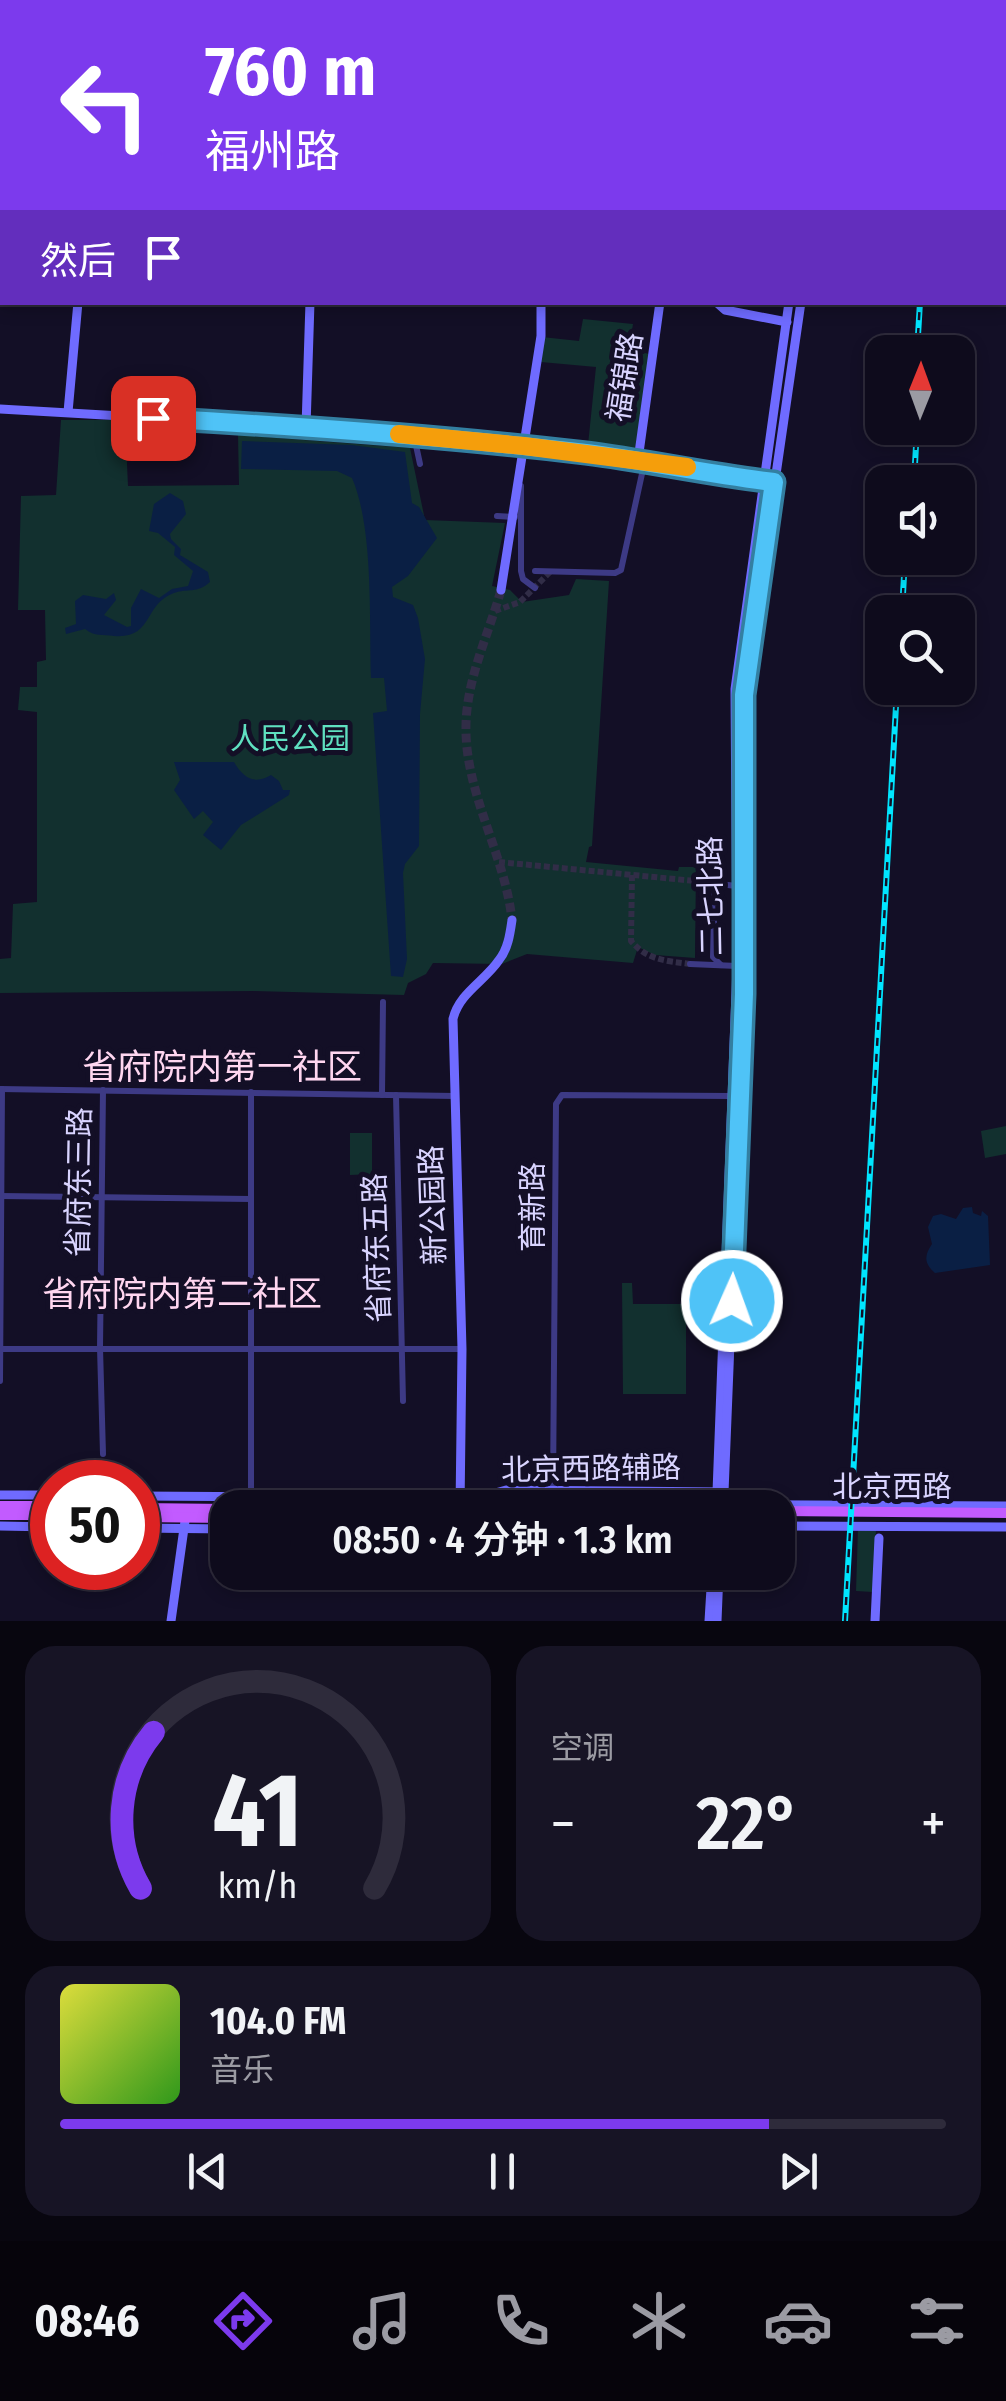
<!DOCTYPE html>
<html lang="zh">
<meta charset="utf-8">
<style>
body{margin:0;font-family:"Fira Sans Condensed","Noto Sans SC",sans-serif;background:#171425;color:#f1f3f6;height:100vh;display:flex;flex-direction:column;font-size:38px;white-space:nowrap}
*{box-sizing:border-box;margin:0}
p{font-size:32px;color:#9b9ba3}
.icon{flex:none;width:55px;height:55px;fill:none;stroke:currentColor;stroke-width:2;stroke-linecap:round;stroke-linejoin:round}
.map{position:relative;height:1621px;overflow:hidden}
.sheet{display:flex;flex-direction:column;gap:25px;padding:25px;background:#08060f;flex:1}
.sheet>*{flex:none}
.hud{position:absolute;left:0px;top:0px;width:1008px;height:305px;box-shadow:0 5px 15px #0003,0 0 0 2px #2e2b3b;background:#7c3aed;color:#fff;overflow:hidden}
.needle{width:65px;rotate:1deg}
.controls{position:absolute;left:865px;top:335px;display:grid;gap:20px}
.controls a{display:grid;place-items:center;width:110px;height:110px;border-radius:20px;background:#0e0b1c;box-shadow:0 5px 15px #0003,0 0 0 2px #2e2b3b;font-size:50px}
.speed{position:absolute;left:30px;top:1460px;display:flex;gap:20px;font-size:50px;font-weight:700;text-align:center}
.speed>*{display:grid;place-content:center;width:130px;height:130px;border-radius:50%;background:#0e0b1c;box-shadow:0 5px 15px #0003,0 0 0 2px #2e2b3b;line-height:1}
.speed .limit{border:15px solid #d22;background:#fff;color:#111}
.pin{position:absolute;display:grid;place-items:center;width:85px;height:85px;color:#fff;margin:-42px;border-radius:20px;box-shadow:0 5px 15px #0006}
.me{position:absolute;width:110px;margin:-55px;rotate:2deg;stroke-linejoin:round;filter:drop-shadow(0 0 8px #0008)}
.turn{display:flex;align-items:center;gap:35px;height:210px;padding:0 40px;font-size:45px}
.turn .icon{width:130px;height:130px;stroke-width:2.5}
.turn b{display:block;font-size:70px;line-height:85px}
.then{display:flex;align-items:center;height:95px;padding:0 40px;background:#0003;gap:20px;font-size:38px}
.big{font-size:75px;font-weight:600;line-height:1.1}
.sheet .widget{flex:1;display:flex;flex-direction:column;justify-content:center;gap:15px;min-width:0;padding:0 35px;border-radius:30px;background:#171425}
.sheet .dial{align-items:center;gap:0}
.dial svg{height:260px;overflow:visible;fill:none;stroke:#2e2b3b;stroke-width:7;stroke-linecap:round;text-anchor:middle}
.dial text{fill:#f1f3f6;stroke:none}
.song{display:flex;align-items:center;gap:30px}
.cover{width:120px;height:120px;border-radius:15px;background:linear-gradient(135deg,hsl(60 70% 55%),hsl(110 70% 35%))}
.played{height:10px;border-radius:5px;background:linear-gradient(90deg,#7c3aed 80%,#2e2b3b 80%)}
.keys{display:flex;justify-content:space-around;direction:ltr}
.heat{display:flex;justify-content:space-between;align-items:center;font-size:55px;direction:ltr}
.sheet .tiles{flex:1;display:grid;gap:25px;grid-template-columns:1fr 1fr}
.widget:last-child{grid-column:span 2}
.trip{position:absolute;left:210px;top:1490px;width:585px;height:100px;border-radius:30px;background:#0e0b1c;box-shadow:0 5px 15px #0003,0 0 0 2px #2e2b3b;font-weight:600;line-height:100px;text-align:center}
.tab-bar{display:flex;height:160px;justify-content:space-around;align-items:center;background:#06040b;color:#9b9ba3}
.tab-bar .icon{width:70px;height:70px}
.tab-bar .current{color:#7c3aed}
.tab-bar b{font-size:45px;color:#f1f3f6}
.map>svg:first-child{display:block}
.green{fill:#12302f}
.water{fill:#0a1f44}
.lines{fill:none;stroke-linecap:round;stroke-linejoin:round}
.street-tunnel{stroke:#312d47;stroke-width:6;stroke-dasharray:6 3;stroke-linecap:butt}
.secondary-tunnel{stroke:#312d47;stroke-width:9;stroke-dasharray:9 4.5;stroke-linecap:butt}
.street{stroke:#3d3a85;stroke-width:6}
.secondary{stroke:#6f6bff;stroke-width:9}
.primary{stroke:#c25bff;stroke-width:10}
.rail-casing{stroke:#00e5ff;stroke-width:6}
.rail{stroke:#130f26;stroke-width:2.5;stroke-dasharray:8;stroke-linecap:butt}
.secondary-bridge{stroke:#6f6bff;stroke-width:9}
.route-casing{stroke:#337fa1;stroke-width:25}
.route{stroke:#4fc3f7;stroke-width:18}
.slow{stroke:#f59e0b;stroke-width:18}
.labels{text-anchor:middle;stroke-width:10;stroke-linejoin:round;paint-order:stroke}
.street-label{font-size:30px;fill:#d9d4ff;stroke:#130f26}
.park-label{font-size:30px;fill:#5fe0c0;stroke:#130f26}
.quarter-label{font-size:35px;fill:#ffd6f0;stroke:#130f26}
</style>
<div class="map">
<svg width="1006" height="1621" viewBox="0 0 1006 1621">
<rect width="100%" height="100%" fill="#130f26"/>
<g class="green">
<polygon points="583,319 633,324 629,349 649,354 635,452 588,445 596,367 541,362 542,337 579,341"/>
<polygon points="61,420 125,420 128,486 239,485 238,435 410,448 425,520 505,523 492,586 510,590 522,602 569,595 576,579 609,581 592,846 589,847 586,862 678,871 679,867 696,867 695,958 655,955 638,947 633,963 527,954 502,964 433,963 426,974 408,983 404,995 254,991 0,993 0,959 11,958 13,904 37,902 37,712 18,710 20,687 37,687 37,662 46,660 45,610 18,610 21,496 56,495"/>
<polygon points="1006,1126 1006,1154 985,1158 981,1131"/>
<polygon points="350,1133 372,1133 372,1174 350,1175"/>
<polygon points="622,1283 632,1283 633,1304 686,1304 686,1394 623,1394"/>
<polygon points="858,1529 876,1530 873,1592 856,1591"/>
</g>
<g class="water">
<path d="M242,441l110,4 53,7 7,51 7,4 18,31 -29,38 -16,11 1,10 20,8 5,13 7,41 -5,55 -1,132 -14,18 -2,9 4,86 -4,18 -12,-1 -18,-263 14,-2 -3,-33h-13c-2,-57 3,-149 -19,-200l-15,-7 -96,-2z"/>
<path d="M170,493l13,8 3,13 -16,20 1,5 10,10 -1,6 28,17 2,10c-13,12 -22,6 -36,11 -31,11 -20,46 -60,43 -12,-2 -19,1 -29,-7l-19,5 -1,-6 11,-4 -1,-23 8,-6 23,4 8,-6 2,7 -12,15 23,12 4,-1v-18l10,-19 18,9 13,-9 16,-3 5,-15 -19,-16 1,-8 -17,-14 -9,-2 5,-27z"/>
<path d="M174,762h60c9,16 21,23 37,13l8,6 4,9h7l-1,5 -48,30 -20,25 -18,-15 10,-13 -10,-11 -9,8 -20,-29 6,-10z"/>
<path d="M972,1207l1,6 8,3 1,-5 6,5 2,49 -55,8c-11,-10 -11,-17 -3,-29l-4,-17 5,-11 8,-2 15,5 7,-11z"/>
</g>
<g class="lines">
<g class="street-tunnel">
<polyline points="495,611 520,602 551,571"/>
<polyline points="499,862 695,881"/>
<path d="M632,875l-1,66c16,19 35,20 59,23"/>
</g>
<path class="secondary-tunnel" d="M501,590c-12,43 -34,88 -35,134 -2,68 39,130 46,196"/>
<g class="street">
<polyline points="414,436 420,464"/>
<polyline points="521,486 521,571 523,579 535,588"/>
<polyline points="497,516 515,517"/>
<polyline points="535,571 615,573 621,570 645,460"/>
<polyline points="695,881 736,886"/>
<polyline points="715,883 713,957 721,965"/>
<polyline points="690,964 737,966"/>
<polyline points="0,1089 455,1096"/>
<polyline points="382,1095 383,1002"/>
<polyline points="396,1095 403,1401"/>
<polyline points="0,1196 251,1199"/>
<polyline points="0,1349 462,1349"/>
<polyline points="0,1381 2,1089"/>
<polyline points="103,1454 100,1348 103,1090"/>
<polyline points="553,1491 556,1104 562,1095 732,1096"/>
<polyline points="251,1496 251,1092"/>
</g>
<g class="secondary">
<polyline points="93,2 93,0"/>
<polyline points="315,2 315,0"/>
<polyline points="807,2 807,0"/>
<polyline points="0,186 2,186"/>
<polyline points="0,195 2,195"/>
<polyline points="1005,203 1006,203"/>
<polyline points="1005,211 1006,211"/>
<polyline points="1005,219 1006,219"/>
<polyline points="1005,225 1006,225"/>
<polyline points="716,302 725,310 787,322"/>
<polyline points="0,409 379,431 645,460 767,481"/>
<polyline points="68,412 78,302"/>
<polyline points="306,427 310,302"/>
<polyline points="638,460 660,302"/>
<polyline points="501,590 541,336 541,302"/>
<polyline points="717,1492 737,966 735,689 789,302"/>
<polyline points="0,1495 52,1495"/>
<polyline points="138,1496 427,1498 460,1503 1006,1506"/>
<polyline points="460,1503 506,1490 724,1492 744,994 744,695 801,302"/>
<path d="M460,1508l2,-159 -9,-330c6,-26 32,-38 46,-59 9,-11 11,-26 13,-40"/>
<polyline points="0,1526 52,1527"/>
<polyline points="778,1526 1006,1527"/>
<polyline points="138,1528 228,1529"/>
<polyline points="171,1621 186,1514"/>
<polyline points="709,1621 712,1572"/>
<polyline points="717,1621 719,1572"/>
<polyline points="875,1621 879,1538"/>
</g>
<g class="primary">
<polyline points="0,1506 52,1506"/>
<polyline points="138,1508 228,1509"/>
<polyline points="778,1511 1006,1513"/>
<polyline points="0,1515 52,1515"/>
<polyline points="138,1517 228,1518"/>
</g>
<g class="rail-casing">
<g id="rail">
<polyline points="943,2 943,0"/>
<polyline points="917,352 920,302"/>
<polyline points="914,482 917,428"/>
<polyline points="902,612 905,558"/>
<polyline points="845,1621 897,688"/>
</g>
</g>
<use href="#rail" class="rail"/>
<g class="secondary-bridge">
<polyline points="716,1508 717,1492"/>
<polyline points="723,1508 724,1492"/>
</g>
</g>
<g class="lines">
<g class="route-casing">
<path id="route" d="M153,418c145,8 289,18 433,35 63,8 125,22 188,29l-30,213v299l-12,307"/>
</g>
<use href="#route" class="route"/>
<polyline class="slow" points="399,434 524,446 687,467"/>
</g>
<g class="labels">
<g class="street-label">
<text transform="translate(625 377) rotate(-81)" y="10">福锦路</text>
<text transform="translate(711 896) rotate(-91)" y="10">二七北路</text>
<text transform="translate(79 1182) rotate(-89)" y="10">省府东三路</text>
<text transform="translate(433 1205) rotate(-92)" y="10">新公园路</text>
<text transform="translate(533 1207) rotate(-90)" y="10">育新路</text>
<text transform="translate(377 1248) rotate(-92)" y="10">省府东五路</text>
<text transform="translate(591 1469) rotate(-1)" y="10">北京西路辅路</text>
<text x="892" y="1497">北京西路</text>
</g>
<g class="park-label">
<text x="290" y="749">人民公园</text>
</g>
<g class="quarter-label">
<text x="222" y="1079">省府院内第一社区</text>
<text x="182" y="1306">省府院内第二社区</text>
</g>
</g>
</svg>
<div class="controls">
<a><svg class="needle" viewBox="-14 -14 28 28"><path d="M0-13l5 13h-10z" fill="#e53935"/><path d="M0 13l5-13h-10z" fill="#9b9ba3"/></svg></a>
<a><svg class="icon" aria-label="sound" viewBox="0 0 24 24"><path d="M4 9h4l5-4v14l-5-4H4zM17 9q2 3 0 6"/></svg></a>
<a><svg class="icon" aria-label="search" viewBox="0 0 24 24"><circle cx="10" cy="10" r="6"/><path d="M15 15l6 6"/></svg></a>
</div>
<div class="speed"><div class="limit">50</div></div>
<div class="pin" style="left:153px;top:418px;background:#d93025"><svg class="icon" aria-label="arrive" viewBox="0 0 24 24"><path d="M6 21V4h12l-3 4 3 4H6"/></svg></div>
<svg class="me" style="left:732px;top:1301px" viewBox="-20 -20 40 40"><circle r="17" fill="#4fc3f7" stroke="#fff" stroke-width="3"/><path d="M0-11L8 9 0 5-8 9z" fill="#fff"/></svg>
<div class="trip">08:50 · 4 分钟 · 1.3 km</div>
<div class="hud">
<div class="turn"><svg class="icon" aria-label="left" viewBox="0 0 24 24"><path d="M17 20v-9H6M10 6l-5 5 5 5"/></svg><div><b>760 m</b>福州路</div></div>
<div class="then">然后<svg class="icon" aria-label="arrive" viewBox="0 0 24 24"><path d="M6 21V4h12l-3 4 3 4H6"/></svg></div>
</div>
</div>
<section class="sheet">
<div class="tiles">
<div class="widget dial"><svg viewBox="0 0 100 80">
<path d="M14 69A42 42 0 1 1 86 69"/>
<path d="M14 69A42 42 0 0 1 18 21" stroke="#7c3aed"/>
<text x="50" y="56" font-size="32" font-weight="700">41</text>
<text x="50" y="72" font-size="11">km/h</text>
</svg></div>
<div class="widget"><p>空调</p>
<div class="heat"><a>−</a><b class="big">22°</b><a>+</a></div>
</div>
<div class="widget">
<div class="song"><i class="cover"></i><div><b>104.0 FM</b><p>音乐</p></div></div>
<div class="played"></div>
<div class="keys"><svg class="icon" aria-label="previous" viewBox="0 0 24 24"><path d="M18 5L8 12l10 7zM5 5v14"/></svg><svg class="icon" aria-label="pause" viewBox="0 0 24 24"><path d="M8 5v14M16 5v14"/></svg><svg class="icon" aria-label="next" viewBox="0 0 24 24"><path d="M6 5l10 7-10 7zM19 5v14"/></svg></div>
</div>
</div>
</section>
<nav class="tab-bar">
<b>08:46</b>
<svg class="icon current" aria-label="directions" viewBox="0 0 24 24"><path d="M12 3l9 9-9 9-9-9zM9 14v-3h6M13 9l2 2-2 2"/></svg>
<svg class="icon" aria-label="music" viewBox="0 0 24 24"><path d="M9 18V5l10-2v13"/><circle cx="6" cy="18" r="3"/><circle cx="16" cy="16" r="3"/></svg>
<svg class="icon" aria-label="phone" viewBox="0 0 24 24"><path d="M5 4h4l2 5-3 2q2 4 5 5l2-3 5 2v4C11 20 4 13 5 4z"/></svg>
<svg class="icon" aria-label="climate" viewBox="0 0 24 24"><path d="M12 3v18M4 7l16 10M4 17L20 7"/></svg>
<svg class="icon" aria-label="car" viewBox="0 0 24 24"><path d="M5 17H2v-5l4-1 3-4h7l3 4 3 1v5h-3M9 17h6M6 11h13"/><circle cx="7" cy="17" r="2"/><circle cx="17" cy="17" r="2"/></svg>
<svg class="icon" aria-label="filters" viewBox="0 0 24 24"><path d="M4 7h16M4 17h16"/><circle cx="9" cy="7" r="2"/><circle cx="15" cy="17" r="2"/></svg>
</nav>
